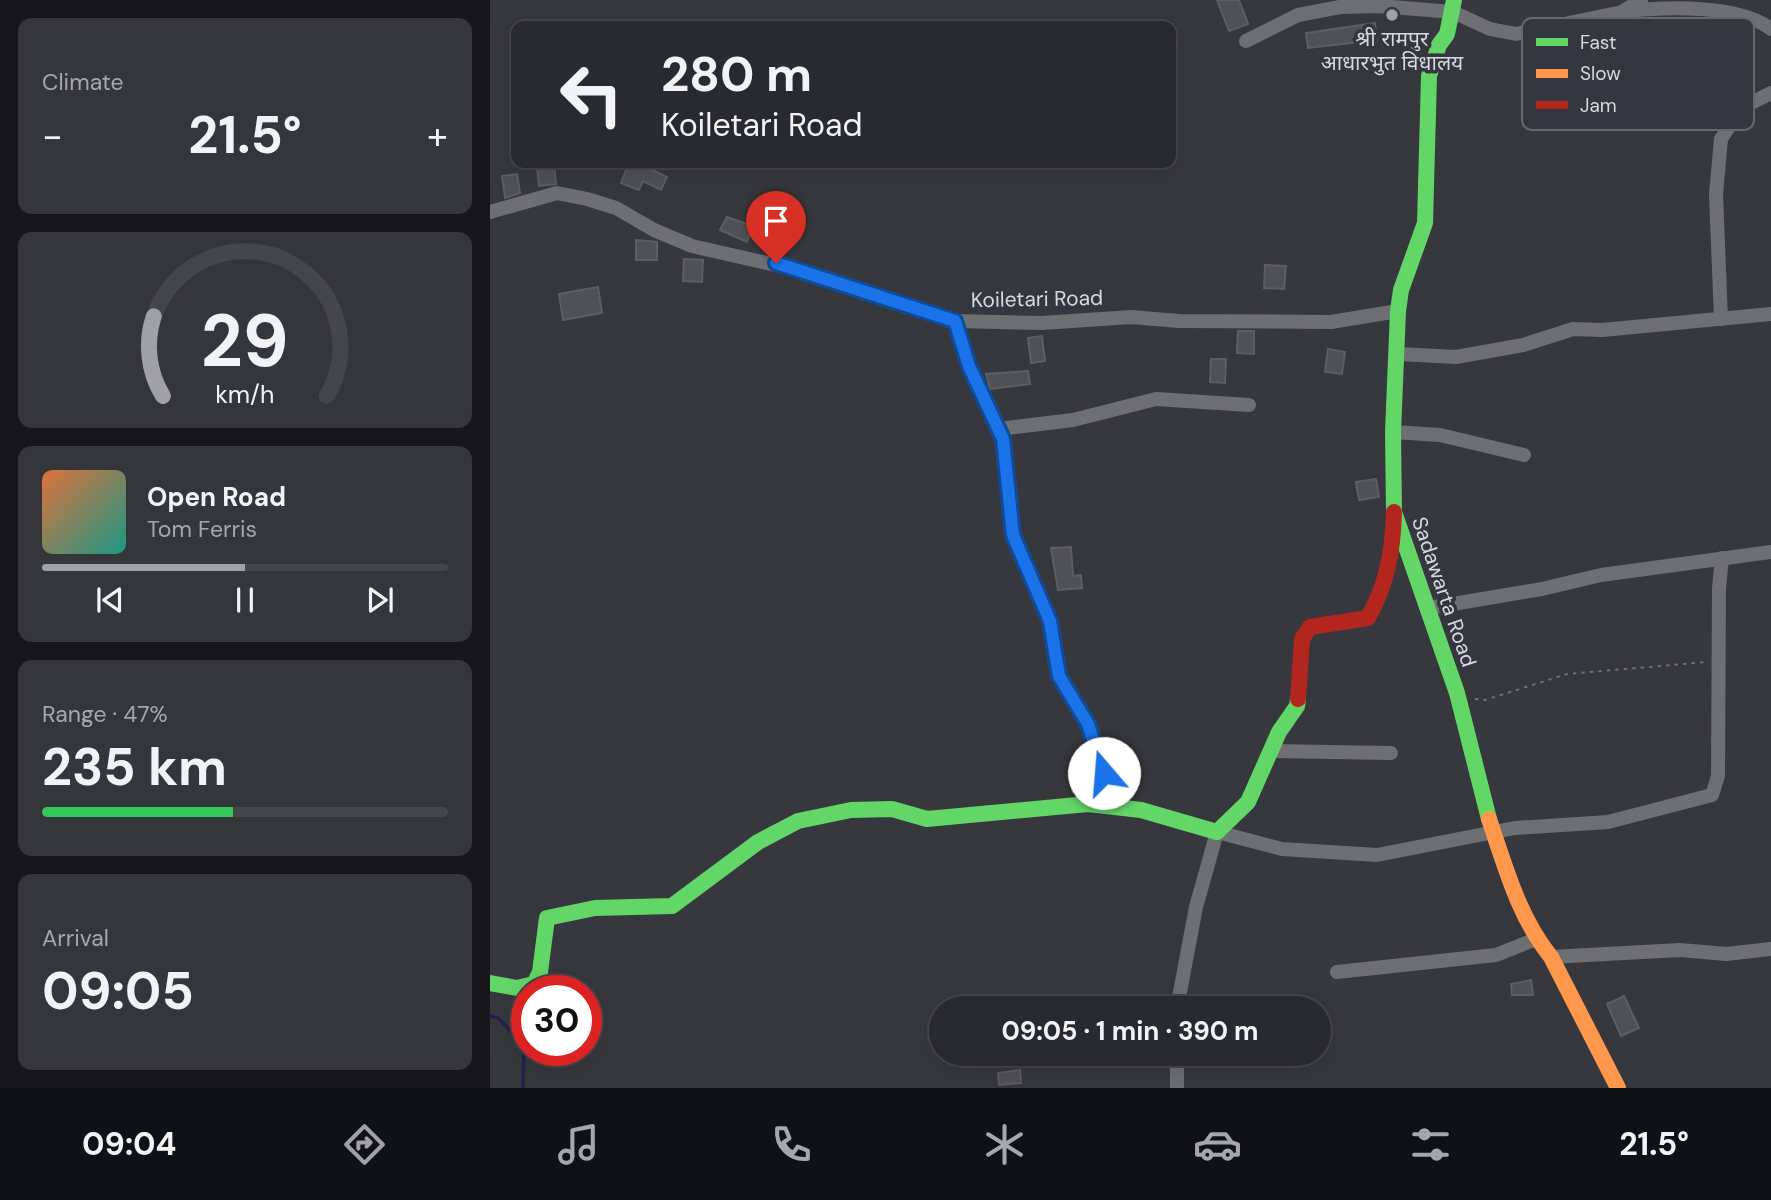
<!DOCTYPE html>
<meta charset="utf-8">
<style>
body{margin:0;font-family:"DM Sans","Noto Sans Devanagari",sans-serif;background:#35363a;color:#f1f3f6;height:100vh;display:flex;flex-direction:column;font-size:26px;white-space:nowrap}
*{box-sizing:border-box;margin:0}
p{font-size:23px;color:#a5a7aa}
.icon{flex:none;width:38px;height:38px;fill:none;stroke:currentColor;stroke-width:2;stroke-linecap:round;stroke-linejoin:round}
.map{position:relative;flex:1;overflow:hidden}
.details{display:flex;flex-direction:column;gap:18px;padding:18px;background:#171719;width:490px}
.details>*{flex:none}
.hud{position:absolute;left:21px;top:21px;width:665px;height:147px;border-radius:14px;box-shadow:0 7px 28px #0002,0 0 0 2px #45464a;background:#292a2e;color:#f1f3f6;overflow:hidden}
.speed{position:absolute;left:21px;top:975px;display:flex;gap:14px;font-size:35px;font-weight:700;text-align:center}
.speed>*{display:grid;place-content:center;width:91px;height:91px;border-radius:50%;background:#292a2e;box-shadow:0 7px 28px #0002,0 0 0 2px #45464a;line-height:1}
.speed .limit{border:10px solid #d22;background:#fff;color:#111}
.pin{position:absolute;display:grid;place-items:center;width:60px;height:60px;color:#fff;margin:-72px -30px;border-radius:50% 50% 50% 0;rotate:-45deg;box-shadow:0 0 7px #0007}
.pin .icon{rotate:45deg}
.me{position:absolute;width:77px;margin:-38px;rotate:342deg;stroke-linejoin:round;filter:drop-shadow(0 0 5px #0008)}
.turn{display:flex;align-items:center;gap:24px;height:147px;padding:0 35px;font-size:32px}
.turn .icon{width:91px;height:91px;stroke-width:2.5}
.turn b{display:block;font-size:49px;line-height:60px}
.big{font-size:52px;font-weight:700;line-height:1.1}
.details .widget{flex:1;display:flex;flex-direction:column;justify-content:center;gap:10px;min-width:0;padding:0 24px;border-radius:14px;background:#35363a}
.details .dial{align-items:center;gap:0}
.dial svg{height:182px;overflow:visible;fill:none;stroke:#45464a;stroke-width:7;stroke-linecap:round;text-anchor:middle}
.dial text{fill:#f1f3f6;stroke:none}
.song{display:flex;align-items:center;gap:21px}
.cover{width:84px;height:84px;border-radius:10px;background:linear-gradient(135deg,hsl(20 70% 55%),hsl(170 70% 35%))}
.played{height:7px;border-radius:4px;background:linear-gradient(90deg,#a0a1a6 50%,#45464a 50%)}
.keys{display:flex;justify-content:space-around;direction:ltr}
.heat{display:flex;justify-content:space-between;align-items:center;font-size:38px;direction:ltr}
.charge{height:10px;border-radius:5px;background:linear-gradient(90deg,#34c759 47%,#45464a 0)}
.trip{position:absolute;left:439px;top:996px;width:402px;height:70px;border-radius:35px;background:#292a2e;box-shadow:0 7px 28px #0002,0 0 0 2px #45464a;font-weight:700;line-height:70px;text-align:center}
.menu{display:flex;height:112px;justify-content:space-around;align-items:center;background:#101112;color:#a5a7aa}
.menu .icon{width:49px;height:49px}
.menu .on{color:#a0a1a6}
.menu b{font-size:32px;color:#f1f3f6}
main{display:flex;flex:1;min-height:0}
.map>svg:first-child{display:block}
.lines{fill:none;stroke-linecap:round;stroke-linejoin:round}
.stream{stroke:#21224b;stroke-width:3.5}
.building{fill:#505156;stroke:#5c5e62;stroke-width:2}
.path{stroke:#6f7073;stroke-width:2;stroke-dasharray:3.5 5;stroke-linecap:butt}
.street{stroke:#6e6f72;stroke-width:14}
.fast{stroke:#63d668;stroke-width:16}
.slow{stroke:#ff974d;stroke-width:16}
.jam{stroke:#b3261e;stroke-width:16}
.route-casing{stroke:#114b97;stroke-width:18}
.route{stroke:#1a73e8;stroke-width:12}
.poi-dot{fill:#a0a1a6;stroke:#343640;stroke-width:2.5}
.labels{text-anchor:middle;stroke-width:7;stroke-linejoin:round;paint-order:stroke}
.poi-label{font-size:21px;fill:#d8d9df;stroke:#343640}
.street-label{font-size:21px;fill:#d8d9df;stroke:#343640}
.key{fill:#343640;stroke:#656770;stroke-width:2}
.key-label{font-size:19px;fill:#d8d9df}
</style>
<main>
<section class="details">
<div class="widget"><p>Climate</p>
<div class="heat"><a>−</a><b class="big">21.5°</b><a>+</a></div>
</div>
<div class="widget dial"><svg viewBox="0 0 100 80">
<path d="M14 69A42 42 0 1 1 86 69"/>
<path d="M14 69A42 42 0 0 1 10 34" stroke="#a0a1a6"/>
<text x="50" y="56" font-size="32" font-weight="700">29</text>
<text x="50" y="72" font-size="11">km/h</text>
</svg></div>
<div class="widget">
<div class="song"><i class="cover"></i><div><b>Open Road</b><p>Tom Ferris</p></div></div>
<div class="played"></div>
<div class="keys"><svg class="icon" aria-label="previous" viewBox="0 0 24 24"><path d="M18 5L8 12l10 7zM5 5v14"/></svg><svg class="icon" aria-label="pause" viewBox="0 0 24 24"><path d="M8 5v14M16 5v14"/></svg><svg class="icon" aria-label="next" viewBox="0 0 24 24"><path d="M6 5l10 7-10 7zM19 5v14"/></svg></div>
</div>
<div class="widget"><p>Range · 47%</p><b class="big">235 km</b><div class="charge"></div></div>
<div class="widget"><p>Arrival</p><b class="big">09:05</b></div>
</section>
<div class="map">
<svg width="1281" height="1088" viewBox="0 0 1281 1088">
<rect width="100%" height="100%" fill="#37383d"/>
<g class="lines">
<polyline class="stream" points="0,1016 8,1018 34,1045 33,1088"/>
</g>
<g class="building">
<polygon points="727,0 749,0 758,24 739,31"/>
<polygon points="885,23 887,40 818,48 816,33"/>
<polygon points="139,163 147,163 177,177 171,190 153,181 149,190 131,183"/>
<polygon points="64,165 66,184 49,186 47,167"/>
<polygon points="27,174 30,193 15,198 12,176"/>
<polygon points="237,217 263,226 257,242 230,230"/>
<polygon points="146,240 167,242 167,260 146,260"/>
<polygon points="194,259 213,260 212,282 193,281"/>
<polygon points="775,265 796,266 794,289 774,288"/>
<polygon points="108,287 112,313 73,320 69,294"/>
<polygon points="748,331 764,331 764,354 747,353"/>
<polygon points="552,336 555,361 541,363 538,338"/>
<polygon points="838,349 855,352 852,374 835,372"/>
<polygon points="721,359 736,359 735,383 720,382"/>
<polygon points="538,371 540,384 500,389 496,374"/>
<polygon points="886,479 889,497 869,500 866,482"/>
<polygon points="581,547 583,576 591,575 592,588 568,590 561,548"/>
<polygon points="1041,980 1043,995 1022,995 1021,984"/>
<polygon points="1134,996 1149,1028 1131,1036 1117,1004"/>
<polygon points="530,1070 531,1083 509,1085 508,1073"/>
</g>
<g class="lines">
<polyline class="path" points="985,699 995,700 1077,674 1217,662"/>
<g class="street">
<path d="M1137,11c39,-4 111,-7 144,18"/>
<polyline points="756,41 808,15 850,7 889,6 963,12 1000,29 1026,34 1132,12 1151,0"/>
<polyline points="0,212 67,193 97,199 126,208 164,230 202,246 325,274 465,321 552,323 641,317 689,321 841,322 908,311"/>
<polyline points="1231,319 1226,194 1231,139 1251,108 1281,93"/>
<polyline points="465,321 479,367 513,439 523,535 560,621 569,676 598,724 614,773 598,804"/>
<polyline points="908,354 966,357 1033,345 1083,329 1112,330 1281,314"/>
<polyline points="508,429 583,420 666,399 759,405"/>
<polyline points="903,432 950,435 1034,455"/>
<polyline points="939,608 1052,589 1111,575 1281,552"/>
<polyline points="780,751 901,753"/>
<polyline points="614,773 627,807"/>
<polyline points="1061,957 1190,950 1236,954 1281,949"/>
<polyline points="847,972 1006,955 1046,939"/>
<polyline points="687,1008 706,907 727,832 792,849 887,855 1025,828 1118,822 1222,795 1228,776 1229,588 1232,558"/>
<polyline points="687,1088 687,1054"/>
</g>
<g class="fast">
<polyline points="964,0 957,34 949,45 939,76 935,223 911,290 908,311 903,432 904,512 967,693 999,819"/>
<polyline points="0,983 27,988 44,984 50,972 57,918 105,908 182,906 268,842 308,821 361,810 402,809 437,819 598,804 651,810 727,832 758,802 789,732 807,706 808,699"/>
</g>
<path class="slow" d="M999,819c16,47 30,99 62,138l67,131"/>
<path class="jam" d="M808,699l4,-60 8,-12 58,-9c19,-34 25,-67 26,-106"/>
</g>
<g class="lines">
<g class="route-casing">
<polyline id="route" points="286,263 465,321 479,366 513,439 523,535 560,621 569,676 598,724 614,773"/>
</g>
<use href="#route" class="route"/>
</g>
<circle class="poi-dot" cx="902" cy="15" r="7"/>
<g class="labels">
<g class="poi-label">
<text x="902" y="46">श्री रामपुर<tspan x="902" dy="24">आधारभुत विधालय</tspan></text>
</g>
<g class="street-label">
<text transform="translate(547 299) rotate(-1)" y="7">Koiletari Road</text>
<text transform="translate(954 592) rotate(71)" y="7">Sadawarta Road</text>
</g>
</g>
<rect x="1032" y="18" width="232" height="112" rx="10" class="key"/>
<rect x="1046" y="38" width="32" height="8" fill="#63d668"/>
<rect x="1046" y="69" width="32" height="9" fill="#ff974d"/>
<rect x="1046" y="101" width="32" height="8" fill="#b3261e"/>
<g class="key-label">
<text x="1090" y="49">Fast</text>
<text x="1090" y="80">Slow</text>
<text x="1090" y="112">Jam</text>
</g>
</svg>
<div class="speed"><div class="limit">30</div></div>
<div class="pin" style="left:286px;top:263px;background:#d93025"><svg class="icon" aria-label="arrive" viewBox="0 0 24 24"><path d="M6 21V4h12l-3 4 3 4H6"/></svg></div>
<svg class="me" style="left:614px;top:773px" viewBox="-20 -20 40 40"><circle r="19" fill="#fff"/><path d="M0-13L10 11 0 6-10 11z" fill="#1a73e8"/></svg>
<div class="trip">09:05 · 1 min · 390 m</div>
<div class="hud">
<div class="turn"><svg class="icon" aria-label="left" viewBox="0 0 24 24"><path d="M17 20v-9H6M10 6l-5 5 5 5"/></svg><div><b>280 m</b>Koiletari Road</div></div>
</div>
</div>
</main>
<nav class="menu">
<b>09:04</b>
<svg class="icon on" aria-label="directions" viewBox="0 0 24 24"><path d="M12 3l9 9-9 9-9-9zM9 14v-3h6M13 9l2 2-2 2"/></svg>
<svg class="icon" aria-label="music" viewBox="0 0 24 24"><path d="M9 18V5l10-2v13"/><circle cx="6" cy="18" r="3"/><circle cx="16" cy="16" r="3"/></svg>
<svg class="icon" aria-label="phone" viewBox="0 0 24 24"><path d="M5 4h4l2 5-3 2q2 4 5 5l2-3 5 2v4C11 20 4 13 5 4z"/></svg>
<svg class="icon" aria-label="climate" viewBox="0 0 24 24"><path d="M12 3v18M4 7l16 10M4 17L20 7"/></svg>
<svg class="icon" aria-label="car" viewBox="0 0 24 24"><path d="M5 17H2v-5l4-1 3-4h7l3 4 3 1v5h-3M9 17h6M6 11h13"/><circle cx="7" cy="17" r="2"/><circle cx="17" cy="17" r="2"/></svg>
<svg class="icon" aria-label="filters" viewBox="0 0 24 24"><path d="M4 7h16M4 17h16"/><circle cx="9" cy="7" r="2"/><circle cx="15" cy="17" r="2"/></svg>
<b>21.5°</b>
</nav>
